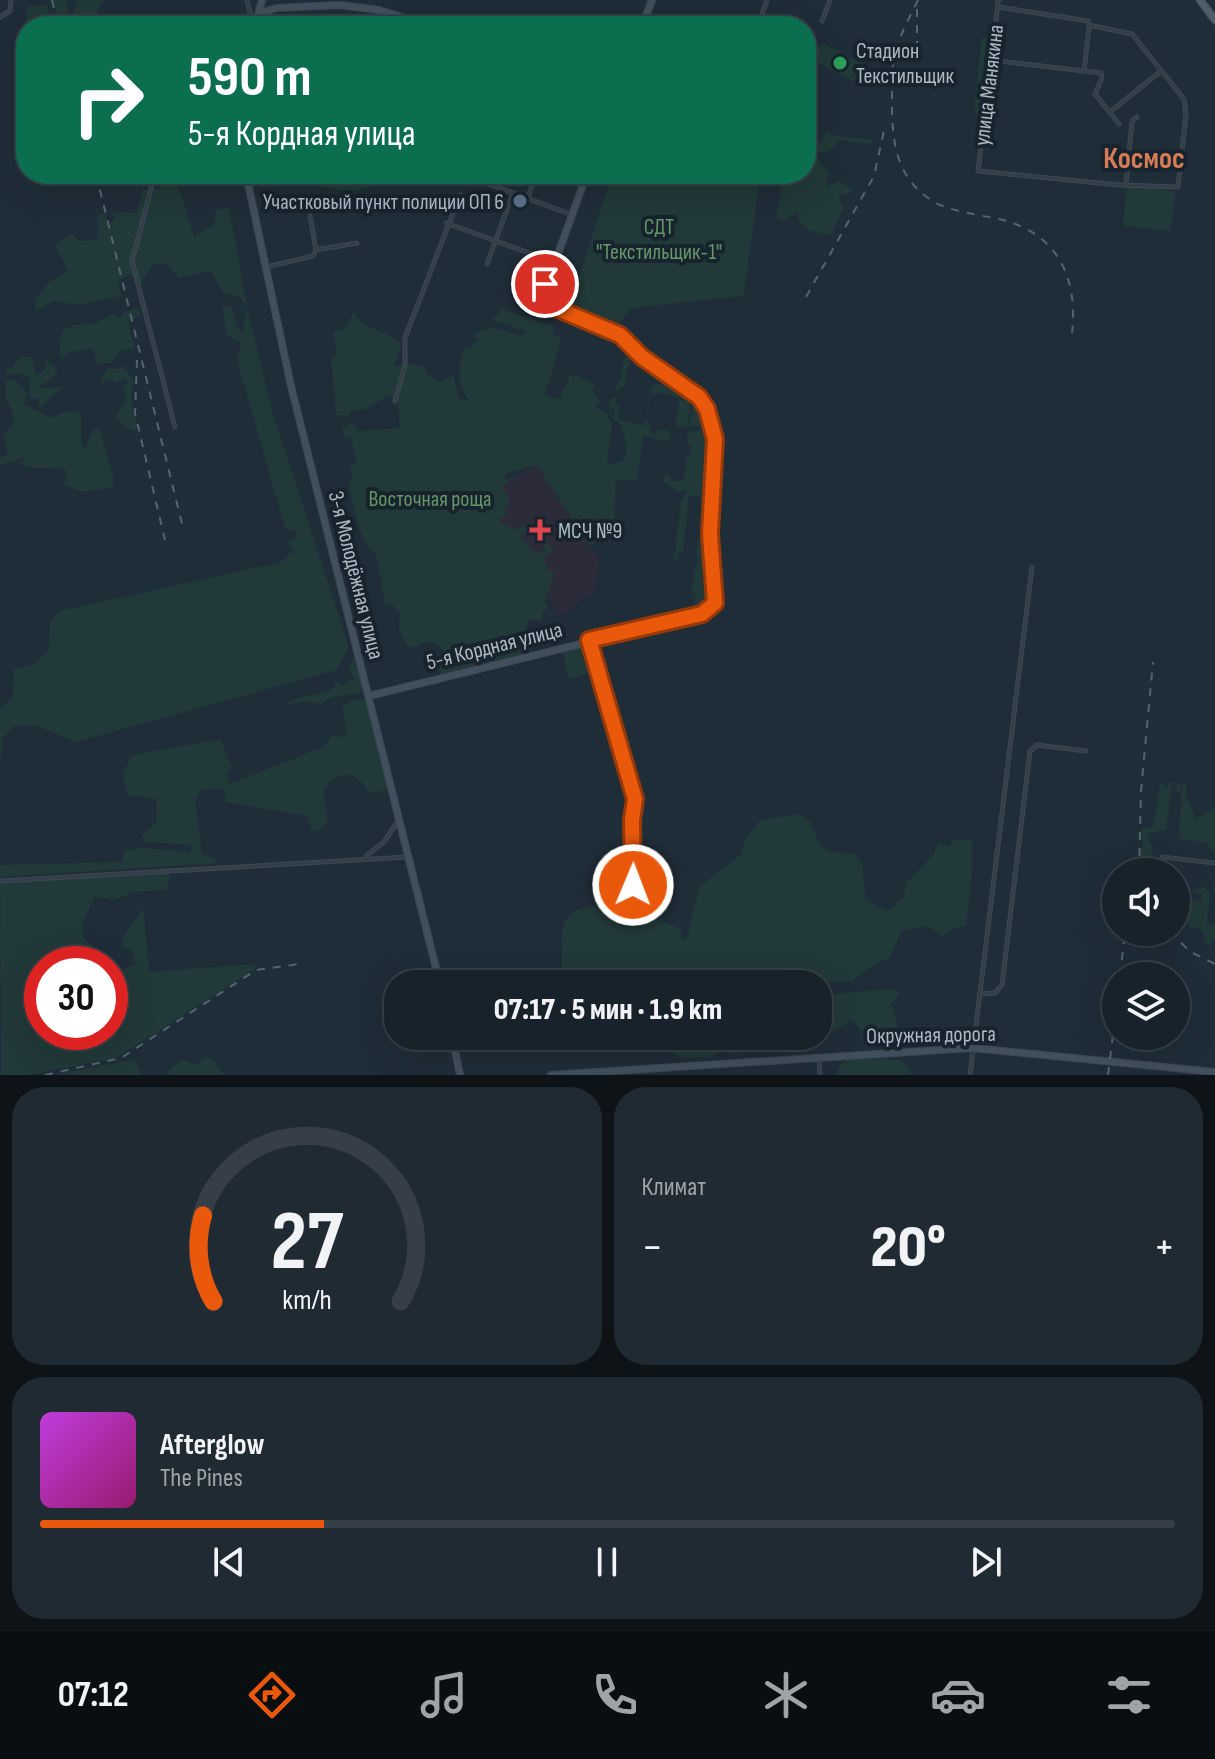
<!DOCTYPE html>
<html lang="ru">
<meta charset="utf-8">
<style>
body{margin:0;font-family:"Sofia Sans Condensed",sans-serif;background:#202a32;color:#f1f3f6;height:100vh;display:flex;flex-direction:column;font-size:30px;white-space:nowrap}
*{box-sizing:border-box;margin:0}
p{font-size:26px;color:#9ea4a8}
.icon{flex:none;width:44px;height:44px;fill:none;stroke:currentColor;stroke-width:2;stroke-linecap:round;stroke-linejoin:round}
.map{position:relative;height:1075px;overflow:hidden}
.sheet{display:flex;flex-direction:column;gap:12px;padding:12px;background:#0d1317;flex:1}
.sheet>*{flex:none}
.top-card{position:absolute;left:16px;top:16px;width:800px;height:168px;border-radius:32px;box-shadow:0 8px 32px #0002,0 0 0 2px #363f47;background:#0b6e4f;color:#fff;overflow:hidden}
.tools{position:absolute;left:1102px;top:858px;display:grid;gap:16px}
.tools a{display:grid;place-items:center;width:88px;height:88px;border-radius:50%;background:#17222a;box-shadow:0 8px 32px #0002,0 0 0 2px #363f47;font-size:40px}
.speed{position:absolute;left:24px;top:946px;display:flex;gap:16px;font-size:40px;font-weight:700;text-align:center}
.speed>*{display:grid;place-content:center;width:104px;height:104px;border-radius:50%;background:#17222a;box-shadow:0 8px 32px #0002,0 0 0 2px #363f47;line-height:1}
.speed .limit{border:12px solid #d22;background:#fff;color:#111}
.pin{position:absolute;display:grid;place-items:center;width:68px;height:68px;color:#fff;margin:-34px;border:4px solid #fff;border-radius:50%;box-shadow:0 2px 8px #0007}
.me{position:absolute;width:88px;margin:-44px;rotate:1deg;stroke-linejoin:round;filter:drop-shadow(0 0 6px #0008)}
.turn{display:flex;align-items:center;gap:28px;height:168px;padding:0 40px;font-size:36px}
.turn .icon{width:104px;height:104px;stroke-width:2.5}
.turn b{display:block;font-size:56px;line-height:68px}
.big{font-size:60px;font-weight:800;line-height:1.1}
.sheet .card{flex:1;display:flex;flex-direction:column;justify-content:center;gap:12px;min-width:0;padding:0 28px;border-radius:32px;background:#202a32}
.sheet .dial{align-items:center;gap:0}
.dial svg{height:208px;overflow:visible;fill:none;stroke:#363f47;stroke-width:7;stroke-linecap:round;text-anchor:middle}
.dial text{fill:#f1f3f6;stroke:none}
.song{display:flex;align-items:center;gap:24px}
.cover{width:96px;height:96px;border-radius:12px;background:linear-gradient(135deg,hsl(290 70% 55%),hsl(320 70% 35%))}
.played{height:8px;border-radius:4px;background:linear-gradient(90deg,#ea580c 25%,#363f47 25%)}
.keys{display:flex;justify-content:space-around;direction:ltr}
.heat{display:flex;justify-content:space-between;align-items:center;font-size:44px;direction:ltr}
.sheet .tiles{flex:1;display:grid;gap:12px;grid-template-columns:1fr 1fr}
.card:last-child{grid-column:span 2}
.trip{position:absolute;left:384px;top:970px;width:448px;height:80px;border-radius:32px;background:#17222a;box-shadow:0 8px 32px #0002,0 0 0 2px #363f47;font-weight:800;line-height:80px;text-align:center}
.tab-bar{display:flex;height:128px;justify-content:space-around;align-items:center;background:#090e11;color:#9ea4a8}
.tab-bar .icon{width:56px;height:56px}
.tab-bar .active{color:#ea580c}
.tab-bar b{font-size:36px;color:#f1f3f6}
.map>svg:first-child{display:block}
.medical{fill:#2b2b39}
.green{fill:#213938}
.lines{fill:none;stroke-linecap:round;stroke-linejoin:round}
.street-casing{stroke:#3c4852;stroke-width:5}
.secondary-casing{stroke:#3c4852;stroke-width:8}
.primary-casing{stroke:#3c4852;stroke-width:9}
.street{stroke:#333f48;stroke-width:3}
.secondary{stroke:#414f5c;stroke-width:6}
.primary{stroke:#505e69;stroke-width:7}
.rail{stroke:#546470;stroke-width:2;stroke-dasharray:8 8;stroke-linecap:butt}
.route-casing{stroke:#983908;stroke-width:20}
.route{stroke:#ea580c;stroke-width:14}
.leisure-dot{fill:#2e9e5b;stroke:#18242d;stroke-width:3}
.service-dot{fill:#5c6f8a;stroke:#18242d;stroke-width:3}
.health-dot{fill:#e0444e;stroke:#18242d;stroke-width:3}
.labels{text-anchor:middle;stroke-width:8;stroke-linejoin:round;paint-order:stroke}
.poi-label{font-size:22px;fill:#adbac5;stroke:#18242d;text-anchor:start}
.street-label{font-size:22px;fill:#adbac5;stroke:#18242d}
.park-label{font-size:22px;fill:#649668;stroke:#18242d}
.district-label{font-size:30px;font-weight:bold;fill:#d77b56;stroke:#18242d}
</style>
<div class="map">
<svg width="1215" height="1075" viewBox="0 0 1215 1075">
<rect width="100%" height="100%" fill="#1f2d38"/>
<polygon class="medical" points="535,465 599,559 596,590 560,616 481,502"/>
<g class="green">
<polygon points="53,0 67,0 70,26 77,0 105,0 97,10 98,15 137,26 60,26"/>
<polygon points="28,6 47,6 52,26 26,26 26,96 17,95"/>
<polygon points="982,37 990,39 981,115 974,111"/>
<polygon points="824,44 865,65 867,72 864,80 852,81 815,62 813,50"/>
<path d="M829,131l2,4 41,5 -1,4 -31,-4 -12,12h-12l5,12 8,9 -5,15 14,-7 17,9 -16,6v4l5,7 -13,29c-17,-6 -29,-2 -34,-23l-16,8 -5,-4 6,-28 -6,-6 -9,5 -1,-8 8,-6h32v-21l15,-10 4,-10z"/>
<path d="M315,174h67c-16,24 -41,18 -65,11z"/>
<polygon points="612,174 767,174 759,180 744,296 631,308 616,327 569,309"/>
<polygon points="157,179 176,181 194,236 214,225 216,210 229,207 247,307 273,414 349,647 337,670 76,742 35,725 14,726 3,738 0,766 0,709 13,697 14,669 34,664 49,650 50,623 59,611 281,562 290,553 297,552 290,548 289,541 297,537 297,532 285,528 237,360 242,342 227,336 222,308 232,306 236,326 243,332 247,307 240,297 223,293 211,271 178,278 166,263 153,265 139,286 131,274 118,280 121,296 77,305 54,301 36,311 35,300 49,282 68,272 55,244 74,233 77,241 96,240 99,230 96,216 105,213 109,225 115,218 111,211 137,213 142,190 162,189"/>
<polygon points="1127,187 1176,191 1170,231 1123,226"/>
<polygon points="137,309 141,314 128,323 135,348 120,351 111,363 97,364 92,348 70,352 61,360 59,345 63,330 74,325 96,323 113,314 121,318 124,312"/>
<path d="M502,309l51,17v7l8,6 -16,56 12,4 6,-1 -2,-4 9,-18h8l17,9 -3,6 8,9 -5,8 11,4 6,14 -5,36 2,2c31,-1 13,-28 10,-42l-6,-1 2,-12 -7,-2 3,-9 6,-1 -2,6 5,3 -2,13 26,7 8,-41 9,-1 2,-4 -33,-21 -6,28 -9,5 2,-10 5,-3 -1,-9 7,-19c27,24 71,36 79,75l-18,1 5,-25 -6,-4 -3,3h6l-4,27 -12,-2 4,-26h6l-20,-7 -14,1 -5,26 6,4 -2,7 4,4 3,-4 10,-1 4,5 -4,6 -24,-5 -6,44h-21l-2,48h-6l-17,19 -55,-82 -31,9 1,6 16,-7 -21,15 7,7 1,9 -5,5 2,9 -6,-1v5l16,8 8,-5 10,4 -14,7 15,17 11,-3 -3,-6 6,-1 5,8 -10,7 3,11 8,4 -10,28 4,6 -7,6v8l-14,-2 -3,17 8,16 -92,22 -3,-6 10,-3 -4,-14 -12,-9 -12,1 -2,5 -11,-2 -8,-17 1,-14 -8,-11 -7,1 -9,-51 -7,-5 -10,-20 4,-2 -5,-2 -10,-42 5,-4 -3,-14 7,-2 -6,-25 -7,-2 -2,-8 11,-5 4,8 43,-3 -2,-28 -10,-4 -22,13 -15,3 -2,4 -13,-1 -5,-58 6,-1 -4,-24 11,-3 10,-17c10,21 36,16 47,34l-7,19 5,1 6,-4 19,5 5,9 13,6 11,-7 6,23 10,3c-12,-16 -11,-36 -5,-54l8,1 -1,-5 8,-2 -6,-7 20,-7 29,10 5,-6 -35,-11z"/>
<polygon points="21,356 32,357 36,374 45,369 46,361 58,369 55,376 38,388 62,387 40,409 38,399 30,398 29,377 20,374 5,375 7,367 12,369"/>
<polygon points="122,365 134,380 131,398 138,428 135,431 124,426 115,417 126,399 122,387 127,383 125,378 117,383 106,380 101,386 101,379 108,368 119,369"/>
<path d="M15,379l12,15 -3,11 29,13c9,-7 18,-9 28,-4 2,13 -2,25 3,36l10,-21h6l14,51 -1,7 -31,5 -18,-7 3,-14c-17,-7 -30,1 -46,-6l4,-8 -25,9v-8l8,-3 -5,-20 10,-10 -1,-15 -6,-10v-19z"/>
<polygon points="708,430 710,458 702,582 706,585 711,576 713,594 709,604 694,608 696,594 691,593 695,566 699,564 696,553 698,538 704,535 700,518 702,497 689,496 683,552 679,553 677,560 674,559 681,501 687,491 683,489 679,492 664,483 665,474 670,475 671,481 683,481 687,464 684,457 689,457 692,448 687,443 688,432"/>
<polygon points="589,644 592,660 586,674 571,679 567,675 563,651"/>
<path d="M354,659l8,23 -2,11 -28,4 -11,7 -14,-3 -22,4c13,-11 35,-8 50,-18v-8l7,8 7,-8 6,1 -6,-12z"/>
<path d="M365,699l23,91 -20,3c-10,-25 -32,-22 -45,-2l5,30 -10,10h-6l-5,-15 -81,-14 -2,-13h-23l-6,12 7,53 14,5v4l-216,14v-12l123,-3v-11l19,-3 48,4 1,-7 -46,-3 -3,-8 15,-12 -1,-23 -29,-4 -4,-22 9,-18 89,-16 11,29 -6,4 4,12 93,-37 9,-12 7,3 8,-5 -5,-25 9,-8z"/>
<polygon points="1170,782 1180,784 1180,791 1177,793 1177,785 1172,784 1166,830 1149,833 1148,839 1153,848 1150,872 1141,872 1138,853 1143,849 1141,828 1153,827 1160,783 1167,787"/>
<polygon points="1182,783 1186,784 1186,796 1200,829 1196,819 1215,807 1215,849 1212,851 1206,842 1177,839 1185,831 1179,835"/>
<path d="M799,814l11,7 11,26 9,5 24,1 8,11 4,36 21,11 16,-13 4,-16 27,-28 4,-11 10,4 7,-7h17v33l-6,53 -13,2 -11,9 -13,-11 -27,4 -13,29 -11,3 -27,20 -289,2c1,-16 -2,-49 3,-63 13,-31 96,-4 116,9l2,10 4,-1 12,-52 41,-32 4,-13 16,-22z"/>
<path d="M163,872l7,3 -4,15 -32,2 -21,8 -18,-4 -12,26v16l9,8v18h-50v68h68v-59l26,-8 -4,-16 -5,1 -5,-4c1,-18 15,-24 21,-39l6,65 106,-8v5l-139,89 -87,17h-28l-1,-193z"/>
<polygon points="1203,886 1210,894 1207,925 1215,924 1215,940 1209,945 1205,943 1203,932 1197,927 1193,930 1176,911 1176,897 1186,903 1201,899 1202,895 1176,889 1192,891"/>
<path d="M891,989l9,4 -9,12 7,20c-9,8 -27,16 -38,5 -3,-4 -5,-8 -10,-10l-13,10 -19,4v-39z"/>
<path d="M573,1036h197c-15,4 -27,1 -33,18l-14,-6 -11,9h-32l-9,-5 -51,-3z"/>
<polygon points="206,1057 211,1059 225,1075 169,1075 169,1070 182,1059 195,1065"/>
<polygon points="850,1058 900,1060 908,1066 911,1075 836,1075 841,1064"/>
<polygon points="135,1059 142,1075 52,1075 127,1061"/>
</g>
<g class="lines">
<g class="street-casing">
<g id="street">
<path d="M998,7l90,14 1,4 43,9 52,65 2,15 -8,73 -59,-2 -141,-14 16,-132c1,-13 3,-25 4,-38l1,-1"/>
<polyline points="0,17 10,11 11,0"/>
<polyline points="822,21 830,0"/>
<polyline points="227,26 256,20 250,13 247,0"/>
<polyline points="758,26 767,0"/>
<polyline points="991,60 1101,73 1102,78 1095,94 1119,124"/>
<polyline points="1084,71 1089,27"/>
<polyline points="1110,112 1161,71"/>
<polyline points="155,174 132,261 175,427"/>
<polyline points="461,174 570,214"/>
<polyline points="1126,183 1132,121 1137,117"/>
<polyline points="528,197 536,174"/>
<polyline points="446,223 554,262"/>
<polyline points="316,250 357,243"/>
<polyline points="487,264 513,193"/>
<polyline points="266,267 313,256 316,250 310,216"/>
<polyline points="395,401 405,366 405,338 460,195"/>
<polyline points="590,644 635,799 632,820 633,885"/>
<polyline points="366,856 384,842 398,821"/>
<polyline points="1162,857 1215,863"/>
<polyline points="0,881 409,857"/>
<polyline points="979,994 995,993 1002,985 1030,751 1037,745 1086,751"/>
<polyline points="819,1060 820,1075"/>
<polyline points="970,1075 1032,567"/>
</g>
</g>
<g class="secondary-casing">
<g id="secondary">
<polyline points="256,20 264,12 277,8 340,5 379,10 431,26"/>
<polyline points="255,26 262,0"/>
<polyline points="642,26 652,0"/>
<polyline points="246,174 291,386 440,984"/>
<polyline points="369,696 702,614 715,603 710,534 715,439 703,402 642,357 620,335 551,306 542,298 587,174"/>
<polyline points="452,1036 460,1075"/>
<polyline points="551,1075 972,1048 1215,1072"/>
</g>
</g>
<g class="primary-casing">
<polyline id="primary" points="1200,0 1215,20"/>
</g>
<use href="#street" class="street"/>
<use href="#secondary" class="secondary"/>
<use href="#primary" class="primary"/>
<g class="rail">
<polyline points="52,0 58,26"/>
<path d="M918,0c-9,18 -19,37 -24,56 -3,16 -2,33 -2,49 0,41 6,78 46,99 20,9 44,11 65,16 56,15 75,59 69,113"/>
<polyline points="917,49 917,8"/>
<polyline points="96,174 182,524"/>
<polyline points="806,297 874,176 885,126"/>
<polyline points="137,360 135,413 165,540"/>
<polyline points="1139,872 1141,791 1153,662"/>
<polyline points="1169,932 1191,952 1215,964"/>
<polyline points="1120,976 1125,932"/>
<polyline points="45,1075 121,1058 256,970 299,964"/>
<polyline points="1108,1075 1116,1011"/>
</g>
</g>
<g class="lines">
<g class="route-casing">
<polyline id="route" points="545,284 542,298 551,306 620,335 642,357 699,397 707,409 715,439 710,534 715,603 702,614 589,640 635,799 632,820 633,885"/>
</g>
<use href="#route" class="route"/>
</g>
<circle class="leisure-dot" cx="840" cy="63" r="8"/>
<circle class="service-dot" cx="520" cy="201" r="8"/>
<path class="health-dot" d="M536 518h8v8h8v8h-8v8h-8v-8h-8v-8h8z"/>
<g class="labels">
<g class="poi-label">
<text x="856" y="58">Стадион<tspan x="856" dy="25">Текстильщик</tspan></text>
<text x="504" y="209" text-anchor="end">Участковый пункт полиции ОП 6</text>
<text x="558" y="538">МСЧ №9</text>
</g>
<g class="street-label">
<text transform="translate(988 85) rotate(-83)" y="8">улица Манякина</text>
<text transform="translate(357 575) rotate(76)" y="8">3-я Молодёжная улица</text>
<text transform="translate(494 645) rotate(-14)" y="8">5-я Кордная улица</text>
<text transform="translate(931 1034) rotate(-1)" y="8">Окружная дорога</text>
</g>
<g class="park-label">
<text x="659" y="234">СДТ<tspan x="659" dy="25">"Текстильщик-1"</tspan></text>
<text x="430" y="506">Восточная роща</text>
</g>
<g class="district-label">
<text x="1144" y="168">Космос</text>
</g>
</g>
</svg>
<div class="tools">
<a><svg class="icon" aria-label="sound" viewBox="0 0 24 24"><path d="M4 9h4l5-4v14l-5-4H4zM17 9q2 3 0 6"/></svg></a>
<a><svg class="icon" aria-label="layers" viewBox="0 0 24 24"><path d="M12 4l9 5-9 5-9-5zM3 14l9 5 9-5"/></svg></a>
</div>
<div class="speed"><div class="limit">30</div></div>
<div class="pin" style="left:545px;top:284px;background:#d93025"><svg class="icon" aria-label="arrive" viewBox="0 0 24 24"><path d="M6 21V4h12l-3 4 3 4H6"/></svg></div>
<svg class="me" style="left:633px;top:885px" viewBox="-20 -20 40 40"><circle r="17" fill="#ea580c" stroke="#fff" stroke-width="3"/><path d="M0-11L8 9 0 5-8 9z" fill="#fff"/></svg>
<div class="trip">07:17 · 5 мин · 1.9 km</div>
<div class="top-card">
<div class="turn"><svg class="icon" aria-label="right" viewBox="0 0 24 24"><path d="M7 20v-9h11M14 6l5 5-5 5"/></svg><div><b>590 m</b>5-я Кордная улица</div></div>
</div>
</div>
<section class="sheet">
<div class="tiles">
<div class="card dial"><svg viewBox="0 0 100 80">
<path d="M14 69A42 42 0 1 1 86 69"/>
<path d="M14 69A42 42 0 0 1 10 36" stroke="#ea580c"/>
<text x="50" y="56" font-size="32" font-weight="700">27</text>
<text x="50" y="72" font-size="11">km/h</text>
</svg></div>
<div class="card"><p>Климат</p>
<div class="heat"><a>−</a><b class="big">20°</b><a>+</a></div>
</div>
<div class="card">
<div class="song"><i class="cover"></i><div><b>Afterglow</b><p>The Pines</p></div></div>
<div class="played"></div>
<div class="keys"><svg class="icon" aria-label="previous" viewBox="0 0 24 24"><path d="M18 5L8 12l10 7zM5 5v14"/></svg><svg class="icon" aria-label="pause" viewBox="0 0 24 24"><path d="M8 5v14M16 5v14"/></svg><svg class="icon" aria-label="next" viewBox="0 0 24 24"><path d="M6 5l10 7-10 7zM19 5v14"/></svg></div>
</div>
</div>
</section>
<nav class="tab-bar">
<b>07:12</b>
<svg class="icon active" aria-label="directions" viewBox="0 0 24 24"><path d="M12 3l9 9-9 9-9-9zM9 14v-3h6M13 9l2 2-2 2"/></svg>
<svg class="icon" aria-label="music" viewBox="0 0 24 24"><path d="M9 18V5l10-2v13"/><circle cx="6" cy="18" r="3"/><circle cx="16" cy="16" r="3"/></svg>
<svg class="icon" aria-label="phone" viewBox="0 0 24 24"><path d="M5 4h4l2 5-3 2q2 4 5 5l2-3 5 2v4C11 20 4 13 5 4z"/></svg>
<svg class="icon" aria-label="climate" viewBox="0 0 24 24"><path d="M12 3v18M4 7l16 10M4 17L20 7"/></svg>
<svg class="icon" aria-label="car" viewBox="0 0 24 24"><path d="M5 17H2v-5l4-1 3-4h7l3 4 3 1v5h-3M9 17h6M6 11h13"/><circle cx="7" cy="17" r="2"/><circle cx="17" cy="17" r="2"/></svg>
<svg class="icon" aria-label="filters" viewBox="0 0 24 24"><path d="M4 7h16M4 17h16"/><circle cx="9" cy="7" r="2"/><circle cx="15" cy="17" r="2"/></svg>
</nav>
